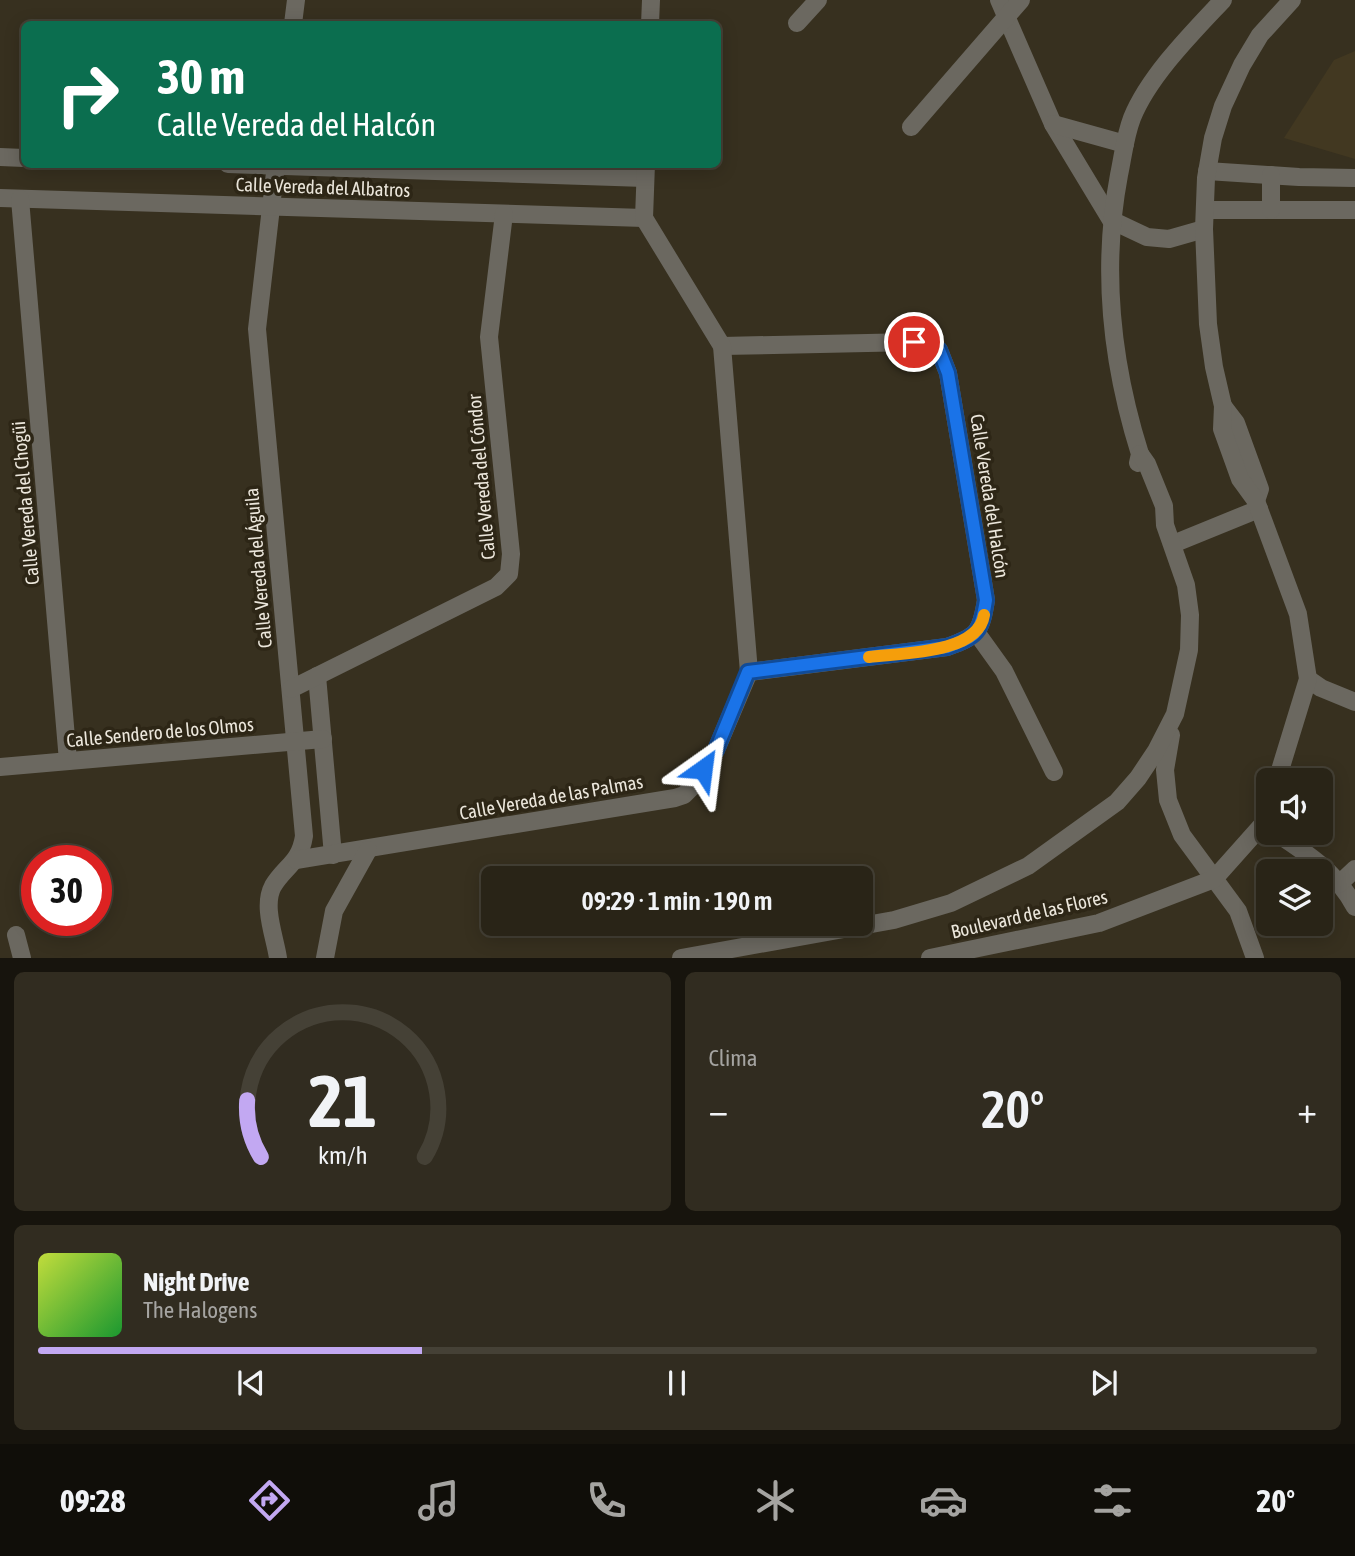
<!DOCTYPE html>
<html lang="es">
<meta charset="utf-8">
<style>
body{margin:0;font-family:"Asap Condensed",sans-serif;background:#312c20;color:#f1f3f6;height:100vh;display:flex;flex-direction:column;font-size:26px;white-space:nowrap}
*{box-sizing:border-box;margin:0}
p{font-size:23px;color:#a5a4a1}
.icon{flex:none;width:38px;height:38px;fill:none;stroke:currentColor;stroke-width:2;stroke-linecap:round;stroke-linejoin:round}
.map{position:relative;height:958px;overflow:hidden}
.drawer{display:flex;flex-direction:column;gap:14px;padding:14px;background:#17140d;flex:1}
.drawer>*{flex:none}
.top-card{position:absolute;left:21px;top:21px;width:700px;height:147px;border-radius:10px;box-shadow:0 4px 18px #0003,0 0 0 2px #454136;background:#0b6e4f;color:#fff;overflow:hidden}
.fabs{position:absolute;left:1256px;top:768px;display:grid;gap:14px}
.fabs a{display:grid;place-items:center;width:77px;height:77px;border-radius:10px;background:#292417;box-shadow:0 4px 18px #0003,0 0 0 2px #454136;font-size:35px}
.speed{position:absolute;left:21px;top:845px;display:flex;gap:14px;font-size:35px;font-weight:700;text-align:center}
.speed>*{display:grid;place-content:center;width:91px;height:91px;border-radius:50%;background:#292417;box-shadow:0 4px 18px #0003,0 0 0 2px #454136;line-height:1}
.speed .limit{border:10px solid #d22;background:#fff;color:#111}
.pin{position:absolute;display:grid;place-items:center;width:60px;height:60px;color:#fff;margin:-30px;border:4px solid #fff;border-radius:50%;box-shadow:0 2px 7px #0007}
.me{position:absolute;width:77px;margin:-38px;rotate:31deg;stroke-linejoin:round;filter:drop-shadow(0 0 5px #0008)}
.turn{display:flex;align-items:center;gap:24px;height:147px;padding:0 21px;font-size:32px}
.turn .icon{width:91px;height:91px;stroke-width:2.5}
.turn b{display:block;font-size:49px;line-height:60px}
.big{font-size:52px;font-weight:600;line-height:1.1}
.drawer .tile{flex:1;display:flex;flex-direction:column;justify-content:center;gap:10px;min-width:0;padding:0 24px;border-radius:10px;background:#312c20}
.drawer .dial{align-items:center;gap:0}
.dial svg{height:182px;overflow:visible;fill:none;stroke:#454136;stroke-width:7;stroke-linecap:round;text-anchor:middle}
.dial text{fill:#f1f3f6;stroke:none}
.song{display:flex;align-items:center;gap:21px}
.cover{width:84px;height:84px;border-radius:10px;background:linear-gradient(135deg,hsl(70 70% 55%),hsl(130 70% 35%))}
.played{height:7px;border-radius:4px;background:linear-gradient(90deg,#c2a8f2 30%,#454136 30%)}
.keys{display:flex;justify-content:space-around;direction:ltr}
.heat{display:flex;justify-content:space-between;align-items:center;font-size:38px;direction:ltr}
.drawer .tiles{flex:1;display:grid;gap:14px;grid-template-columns:1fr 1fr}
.tile:last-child{grid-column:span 2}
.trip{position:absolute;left:481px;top:866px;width:392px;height:70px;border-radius:10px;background:#292417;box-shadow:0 4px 18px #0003,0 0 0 2px #454136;font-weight:600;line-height:70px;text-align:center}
.dock{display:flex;height:112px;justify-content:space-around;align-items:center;background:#100e09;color:#a5a4a1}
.dock .icon{width:49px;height:49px}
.dock .current{color:#c2a8f2}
.dock b{font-size:32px;color:#f1f3f6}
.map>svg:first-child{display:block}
.built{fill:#423821}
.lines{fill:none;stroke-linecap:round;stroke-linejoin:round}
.minor{stroke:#6b6860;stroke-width:18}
.route-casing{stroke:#114b97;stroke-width:18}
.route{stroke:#1a73e8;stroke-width:12}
.slow{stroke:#f59e0b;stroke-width:12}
.labels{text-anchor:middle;stroke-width:7;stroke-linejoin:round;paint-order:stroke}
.street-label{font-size:19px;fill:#ece7dc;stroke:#2d2616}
</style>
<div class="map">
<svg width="1355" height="958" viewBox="0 0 1355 958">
<rect width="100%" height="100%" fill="#37301f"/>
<polygon class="built" points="1355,51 1355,159 1284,138 1334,60"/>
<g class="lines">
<g class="minor">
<polyline points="999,0 1053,124 1111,220 1147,237 1169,239 1204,229"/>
<polyline points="797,23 818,0"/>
<polyline points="293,24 296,0"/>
<polyline points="650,24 651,0"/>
<polyline points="1053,124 1125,144"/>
<polyline points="911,127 1021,0"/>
<polyline points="0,157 24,158"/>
<polyline points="228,164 645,178"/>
<path d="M276,164l-19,165 47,507c-4,27 -19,30 -31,50 -11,20 2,51 5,72"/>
<polyline points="1207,171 1299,177 1355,178"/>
<polyline points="0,198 644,218"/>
<polyline points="20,199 68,761"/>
<polyline points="1205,210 1355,210"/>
<polyline points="1271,210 1271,175"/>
<path d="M722,346l192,-4 25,8 9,23 38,227c-5,32 -8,36 -39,47l-198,25"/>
<polyline points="1223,406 1236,423 1260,489 1256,501"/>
<path d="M1138,463l2,-9c-29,-92 -39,-184 -21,-279 4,-19 6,-39 13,-57 17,-42 60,-85 91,-118"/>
<polyline points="1173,544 1259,509"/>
<polyline points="976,632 1004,671 1054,772"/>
<polyline points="317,676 333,855"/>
<polyline points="1308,679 1321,688 1355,702"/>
<polyline points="291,689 496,587 509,574 511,554 489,337 504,214"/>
<polyline points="1171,735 1165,770 1168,800 1182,835 1238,911 1255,958"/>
<polyline points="0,767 323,739"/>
<polyline points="1277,780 1308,679 1298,614 1256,501 1240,479 1222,429 1223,406 1214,367 1208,324 1204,229 1206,178 1213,138 1223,106 1242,65 1260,35 1292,0"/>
<path d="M1276,833c32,21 61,40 79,74"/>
<polyline points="296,860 675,798 684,795 690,789 716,750 749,672 722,346 644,218 646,164"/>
<polyline points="1339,884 1355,869"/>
<polyline points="16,935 22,958"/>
<polyline points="325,958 334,911 368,850"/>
<polyline points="681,958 894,920 951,903 1028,866 1117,802 1138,778 1156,751 1175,714 1189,650 1190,615 1186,585 1165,525 1164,506 1147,464 1140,454"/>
<polyline points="930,958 1099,923 1214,879 1263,824 1269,807"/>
</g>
</g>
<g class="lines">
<g class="route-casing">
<path id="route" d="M703,769l13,-19 32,-78 199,-25c31,-11 34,-15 39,-47l-38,-227 -9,-23 -25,-8"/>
</g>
<use href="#route" class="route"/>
<path class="slow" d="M869,657c32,-4 109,-3 115,-42"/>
</g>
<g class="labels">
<g class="street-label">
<text transform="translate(323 187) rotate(2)" y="7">Calle Vereda del Albatros</text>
<text transform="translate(481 477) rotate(-95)" y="7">Calle Vereda del Cóndor</text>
<text transform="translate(990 496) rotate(81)" y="7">Calle Vereda del Halcón</text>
<text transform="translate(25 503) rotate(-95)" y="7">Calle Vereda del Chogüi</text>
<text transform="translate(258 568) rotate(-95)" y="7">Calle Vereda del Águila</text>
<text transform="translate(160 732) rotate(-5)" y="7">Calle Sendero de los Olmos</text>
<text transform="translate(551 797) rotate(-10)" y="7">Calle Vereda de las Palmas</text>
<text transform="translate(1029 914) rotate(-13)" y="7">Boulevard de las Flores</text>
</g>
</g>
</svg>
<div class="fabs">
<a><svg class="icon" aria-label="sound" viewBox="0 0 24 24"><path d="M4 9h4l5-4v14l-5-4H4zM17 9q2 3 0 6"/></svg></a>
<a><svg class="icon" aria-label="layers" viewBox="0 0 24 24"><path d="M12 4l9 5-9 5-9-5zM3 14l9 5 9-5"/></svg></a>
</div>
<div class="speed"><div class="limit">30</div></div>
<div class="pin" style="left:914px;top:342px;background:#d93025"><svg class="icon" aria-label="arrive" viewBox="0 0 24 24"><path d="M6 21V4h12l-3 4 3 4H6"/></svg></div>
<svg class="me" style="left:703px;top:769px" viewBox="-20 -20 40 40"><path d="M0-17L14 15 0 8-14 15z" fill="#1a73e8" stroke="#fff" stroke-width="4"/></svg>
<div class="trip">09:29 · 1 min · 190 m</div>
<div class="top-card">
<div class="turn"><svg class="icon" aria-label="right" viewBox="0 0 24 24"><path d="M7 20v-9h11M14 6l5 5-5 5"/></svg><div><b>30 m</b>Calle Vereda del Halcón</div></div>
</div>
</div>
<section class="drawer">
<div class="tiles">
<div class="tile dial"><svg viewBox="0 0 100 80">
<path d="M14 69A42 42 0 1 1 86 69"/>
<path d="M14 69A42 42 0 0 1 8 44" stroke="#c2a8f2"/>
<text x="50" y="56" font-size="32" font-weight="700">21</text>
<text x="50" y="72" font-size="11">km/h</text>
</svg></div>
<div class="tile"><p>Clima</p>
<div class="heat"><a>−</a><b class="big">20°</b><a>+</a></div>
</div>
<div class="tile">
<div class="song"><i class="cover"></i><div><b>Night Drive</b><p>The Halogens</p></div></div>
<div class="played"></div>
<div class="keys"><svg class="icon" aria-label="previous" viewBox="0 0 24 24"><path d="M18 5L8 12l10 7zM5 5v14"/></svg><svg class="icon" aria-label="pause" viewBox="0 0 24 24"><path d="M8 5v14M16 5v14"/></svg><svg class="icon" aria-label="next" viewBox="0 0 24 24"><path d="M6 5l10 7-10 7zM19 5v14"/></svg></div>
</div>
</div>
</section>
<nav class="dock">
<b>09:28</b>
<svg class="icon current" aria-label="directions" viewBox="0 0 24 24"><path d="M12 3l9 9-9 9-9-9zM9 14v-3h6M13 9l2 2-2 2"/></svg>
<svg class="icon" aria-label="music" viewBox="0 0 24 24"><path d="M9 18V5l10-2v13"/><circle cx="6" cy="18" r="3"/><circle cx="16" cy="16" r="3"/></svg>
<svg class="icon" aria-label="phone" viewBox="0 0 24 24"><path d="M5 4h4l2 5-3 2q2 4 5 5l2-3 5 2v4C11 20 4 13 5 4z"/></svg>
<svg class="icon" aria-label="climate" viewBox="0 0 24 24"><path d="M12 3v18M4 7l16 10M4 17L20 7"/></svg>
<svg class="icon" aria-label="car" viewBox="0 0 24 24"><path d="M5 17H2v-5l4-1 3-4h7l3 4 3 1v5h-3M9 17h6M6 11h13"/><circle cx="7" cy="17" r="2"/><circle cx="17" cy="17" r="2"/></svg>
<svg class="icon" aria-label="filters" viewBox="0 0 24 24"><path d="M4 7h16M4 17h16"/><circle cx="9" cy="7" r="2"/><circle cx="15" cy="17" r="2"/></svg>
<b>20°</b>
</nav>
